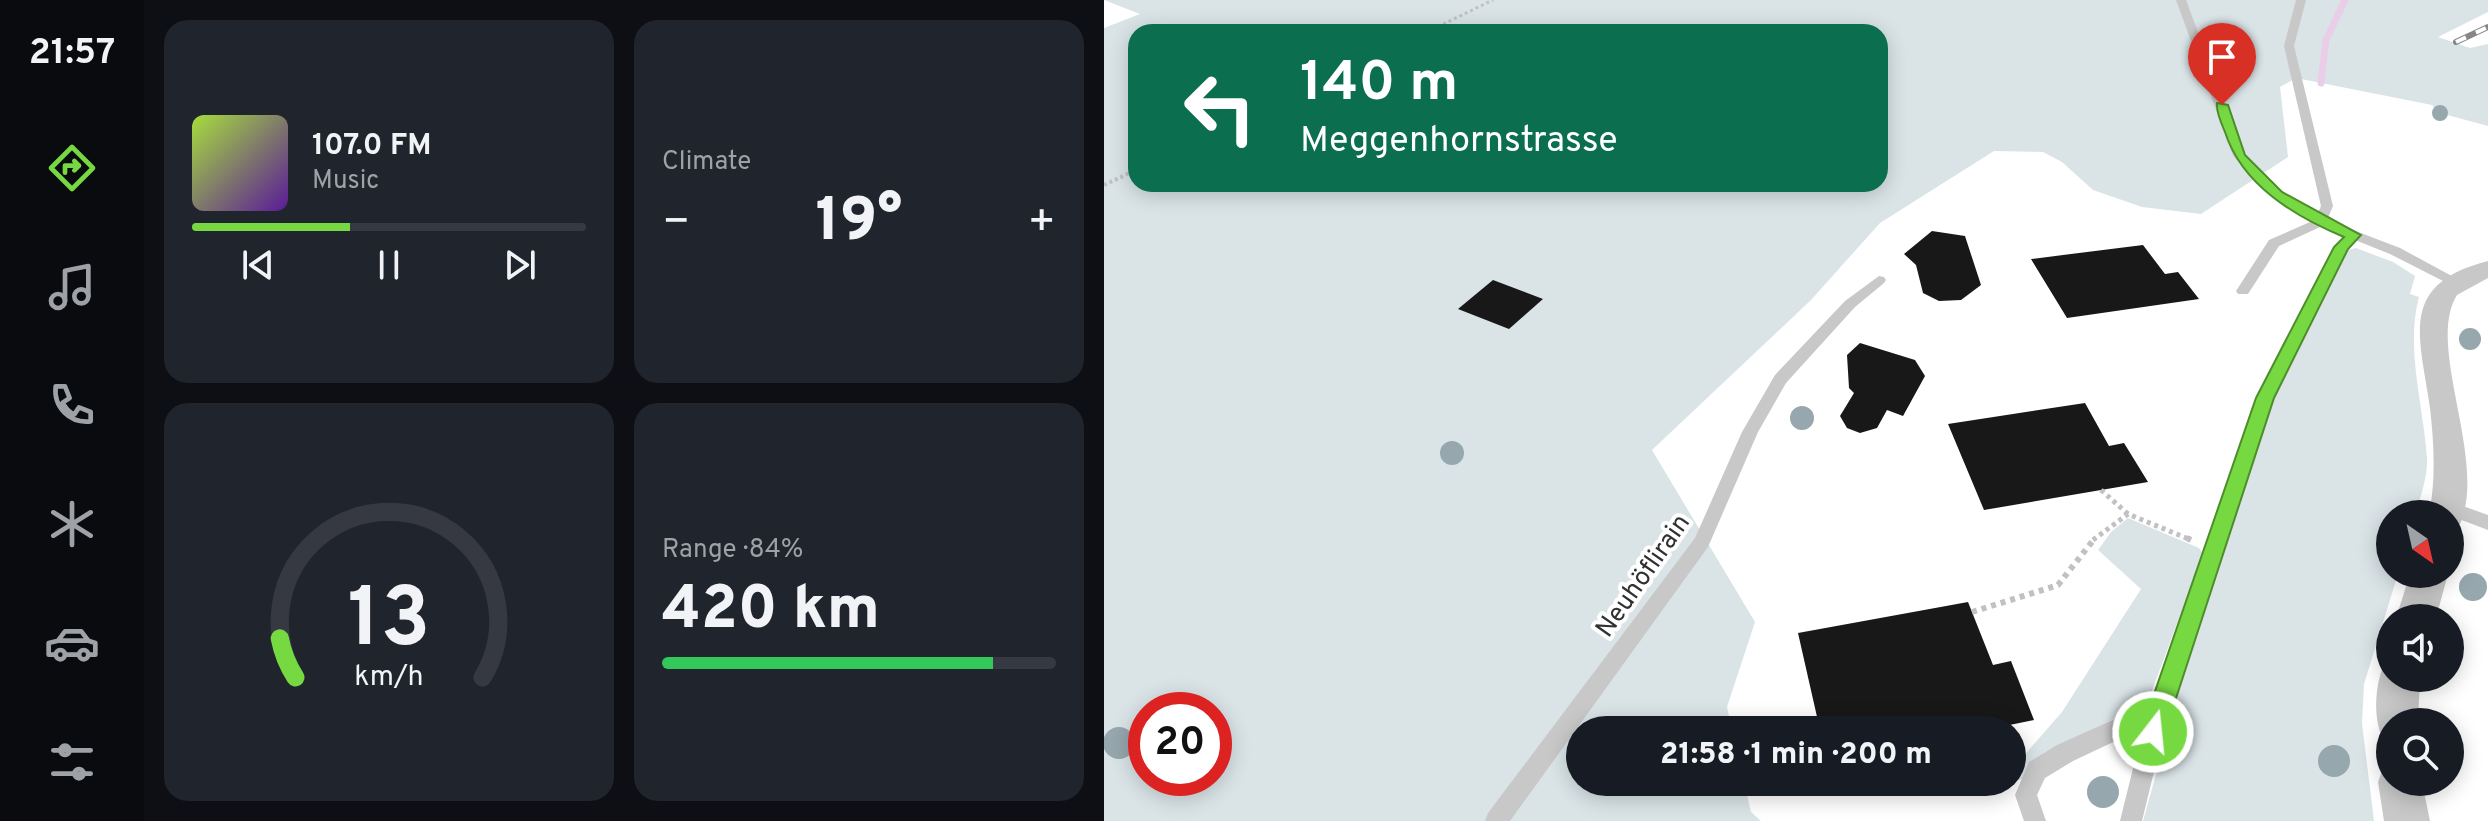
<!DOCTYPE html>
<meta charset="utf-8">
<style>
body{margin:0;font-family:Overpass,sans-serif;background:#20242c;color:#f1f3f6;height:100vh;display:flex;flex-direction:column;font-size:30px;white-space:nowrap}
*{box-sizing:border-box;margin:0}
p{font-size:26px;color:#9ea1a6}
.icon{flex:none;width:44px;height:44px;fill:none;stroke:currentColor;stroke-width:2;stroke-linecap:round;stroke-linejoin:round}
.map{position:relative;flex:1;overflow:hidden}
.drawer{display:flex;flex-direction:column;gap:20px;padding:20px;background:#0d0f14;width:960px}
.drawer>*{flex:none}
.guide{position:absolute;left:24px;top:24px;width:760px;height:168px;border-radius:24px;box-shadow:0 4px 20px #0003;background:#0b6e4f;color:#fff;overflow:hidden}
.needle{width:52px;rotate:146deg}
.controls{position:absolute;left:1272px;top:500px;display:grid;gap:16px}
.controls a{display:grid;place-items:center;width:88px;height:88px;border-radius:50%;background:#171b24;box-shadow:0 4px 20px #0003;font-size:40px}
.speed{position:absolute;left:24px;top:692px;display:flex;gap:16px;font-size:40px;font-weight:700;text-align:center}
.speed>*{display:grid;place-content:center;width:104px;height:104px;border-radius:50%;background:#171b24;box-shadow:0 4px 20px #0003;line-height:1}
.speed .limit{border:12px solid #d22;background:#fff;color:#111}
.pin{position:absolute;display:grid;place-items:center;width:68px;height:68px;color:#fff;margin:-82px -34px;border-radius:50% 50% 50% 0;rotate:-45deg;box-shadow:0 0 8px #0007}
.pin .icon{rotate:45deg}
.me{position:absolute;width:88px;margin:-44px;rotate:16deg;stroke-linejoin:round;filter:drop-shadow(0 0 6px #0008)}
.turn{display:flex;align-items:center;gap:28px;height:168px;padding:0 40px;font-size:36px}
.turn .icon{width:104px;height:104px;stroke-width:2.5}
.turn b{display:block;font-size:56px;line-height:68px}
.big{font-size:60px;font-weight:800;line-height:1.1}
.drawer .widget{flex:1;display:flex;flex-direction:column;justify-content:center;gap:12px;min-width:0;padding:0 28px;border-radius:24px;background:#20242c}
.drawer .dial{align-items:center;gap:0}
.dial svg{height:208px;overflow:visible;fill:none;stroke:#363941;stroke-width:7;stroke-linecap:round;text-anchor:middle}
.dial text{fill:#f1f3f6;stroke:none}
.song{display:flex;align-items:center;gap:24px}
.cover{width:96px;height:96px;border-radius:12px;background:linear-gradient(135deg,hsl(80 70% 55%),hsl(270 70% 35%))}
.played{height:8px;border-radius:4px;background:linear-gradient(90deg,#77d942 40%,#363941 40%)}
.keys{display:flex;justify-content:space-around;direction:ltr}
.heat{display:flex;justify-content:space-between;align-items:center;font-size:44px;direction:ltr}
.charge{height:12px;border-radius:6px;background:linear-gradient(90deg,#34c759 84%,#363941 0)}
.drawer .tiles{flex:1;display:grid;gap:20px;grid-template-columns:repeat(2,1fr)}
.trip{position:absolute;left:462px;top:716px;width:460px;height:80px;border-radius:40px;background:#171b24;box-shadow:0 4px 20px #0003;font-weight:800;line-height:80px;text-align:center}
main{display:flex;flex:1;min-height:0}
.dock{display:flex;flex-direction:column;width:144px;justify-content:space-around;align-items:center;background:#090b0e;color:#9ea1a6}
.dock .icon{width:56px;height:56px}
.dock .on{color:#77d942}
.dock b{font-size:36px;color:#f1f3f6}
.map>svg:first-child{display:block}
.green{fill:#dae4e7;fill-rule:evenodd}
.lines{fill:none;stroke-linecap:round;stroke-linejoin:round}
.stream{stroke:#eacee7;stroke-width:7}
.building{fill:#181818}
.path-far3{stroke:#c1c1c1;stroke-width:3;stroke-dasharray:3 3;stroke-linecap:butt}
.path-far2{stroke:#c1c1c1;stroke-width:4;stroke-dasharray:3 3;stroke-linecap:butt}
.path-far1{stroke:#c1c1c1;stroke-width:5;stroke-dasharray:4 4;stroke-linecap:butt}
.path{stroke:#c1c1c1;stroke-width:6;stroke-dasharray:5 5;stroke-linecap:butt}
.lane{fill:#c8c8c8;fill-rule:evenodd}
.street{fill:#c8c8c8;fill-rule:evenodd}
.rail-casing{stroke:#868686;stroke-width:6}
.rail{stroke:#fff;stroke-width:4;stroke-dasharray:11;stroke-linecap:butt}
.tree{fill:#96a7ad}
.route{fill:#77d942;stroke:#4d8d2b;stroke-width:2}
.labels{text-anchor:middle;stroke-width:8;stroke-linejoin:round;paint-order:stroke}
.street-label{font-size:26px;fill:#313131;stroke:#fff}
</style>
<main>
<nav class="dock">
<b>21:57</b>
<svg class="icon on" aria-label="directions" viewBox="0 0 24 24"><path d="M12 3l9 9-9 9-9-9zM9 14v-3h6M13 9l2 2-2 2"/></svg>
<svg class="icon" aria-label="music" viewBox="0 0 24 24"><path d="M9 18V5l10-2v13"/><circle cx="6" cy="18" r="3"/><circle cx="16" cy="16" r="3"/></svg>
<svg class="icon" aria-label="phone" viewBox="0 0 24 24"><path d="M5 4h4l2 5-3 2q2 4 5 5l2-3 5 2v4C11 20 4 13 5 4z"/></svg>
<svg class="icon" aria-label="climate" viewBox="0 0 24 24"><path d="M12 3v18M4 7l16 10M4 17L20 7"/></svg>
<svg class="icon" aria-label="car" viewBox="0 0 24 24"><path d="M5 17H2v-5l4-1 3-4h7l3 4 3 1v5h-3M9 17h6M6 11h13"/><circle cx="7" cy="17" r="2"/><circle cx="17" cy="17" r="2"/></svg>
<svg class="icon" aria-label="filters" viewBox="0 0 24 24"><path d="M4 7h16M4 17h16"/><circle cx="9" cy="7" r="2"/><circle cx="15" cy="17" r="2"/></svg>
</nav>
<section class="drawer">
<div class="tiles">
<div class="widget">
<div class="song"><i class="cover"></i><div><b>107.0 FM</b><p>Music</p></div></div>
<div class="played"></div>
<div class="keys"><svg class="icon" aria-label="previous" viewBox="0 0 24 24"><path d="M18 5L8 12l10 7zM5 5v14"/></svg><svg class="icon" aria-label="pause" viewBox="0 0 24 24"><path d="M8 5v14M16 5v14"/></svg><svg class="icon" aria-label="next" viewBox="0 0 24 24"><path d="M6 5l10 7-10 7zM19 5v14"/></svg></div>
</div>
<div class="widget"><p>Climate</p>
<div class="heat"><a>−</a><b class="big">19°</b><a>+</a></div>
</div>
<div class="widget dial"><svg viewBox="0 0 100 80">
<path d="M14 69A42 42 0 1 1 86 69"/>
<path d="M14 69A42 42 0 0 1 8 54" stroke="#77d942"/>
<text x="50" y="56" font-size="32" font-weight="700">13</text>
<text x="50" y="72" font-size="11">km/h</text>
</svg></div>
<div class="widget"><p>Range · 84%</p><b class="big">420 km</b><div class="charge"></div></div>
</div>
</section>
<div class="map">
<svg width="1384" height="821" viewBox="0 0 1384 821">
<rect width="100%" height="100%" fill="#fff"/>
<g class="green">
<path d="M0,0h1384v12l-50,25 32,11 18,-4v82l-48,-13 -8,-8 -136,-27 -16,9 8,70 -87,57 -59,-7 -49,-17 -31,-28 -19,-10 -49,-1 -114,72 -69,77 -159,150 103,172 -28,85 5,23h-152v52h164l7,30 10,9h-657v-793l36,-14zM32,32h744v152h-744zM42,710h68v68h-68z"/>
<path d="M1252,248l37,14 22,14 -5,18 9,3c-14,52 5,110 8,162 1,17 -7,38 -11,55h-26v60h8l-34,110 -2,39 12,98h-231l44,-158 85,-260 76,-153z"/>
<polygon points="1024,518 1095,548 1099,554 1046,696 1038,705 940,753 918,779 908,781 908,769 958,712 1037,589 994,550 1007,532"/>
</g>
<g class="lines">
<polyline class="stream" points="1217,83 1222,40 1241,0"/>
</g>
<g class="building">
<polygon points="828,231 861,236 877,285 857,300 835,301 819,293 812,265 800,254"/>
<polygon points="1039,245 1061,274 1074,272 1095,299 963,318 927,259"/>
<polygon points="389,280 439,299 405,329 354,309"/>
<polygon points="756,343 811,360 821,376 799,416 783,410 773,428 756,433 743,428 736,416 750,393 745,388 743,355"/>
<polygon points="981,403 1005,446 1020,443 1044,482 880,510 844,424"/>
<polygon points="864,602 889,665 907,661 930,720 881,730 716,730 694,633"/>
</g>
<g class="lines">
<polyline class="path-far3" points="323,32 389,0"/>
<polyline class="path-far2" points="0,185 32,170"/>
<g class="path-far1">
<polyline points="997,490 1024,514"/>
<polyline points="989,540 1024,514 1087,540"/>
</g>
<g class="path">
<polyline points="1083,538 1087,540"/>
<polyline points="868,612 954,585 991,538"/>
</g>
<g class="lane">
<polygon points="1072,0 1082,0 1140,155 1177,192 1213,215 1217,206 1180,46 1192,0 1202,0 1190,46 1229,206 1223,220 1296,248 1357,281 1355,284 1345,284 1286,254 1251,240 1244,249 1169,398 1065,710 1038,821 1016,821 1039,728 969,761 941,778 933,795 942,821 920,821 911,795 925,762 953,745 1046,703 1153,398 1231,247 1241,236 1216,227 1175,246 1144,294 1134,294 1132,291 1165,240 1206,222 1169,198 1129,156"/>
<polygon points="775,276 780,277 782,280 780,283 751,307 682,383 654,432 604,547 406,821 381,821 384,813 591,538 638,432 671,375 741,301"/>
<polygon points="1345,501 1384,515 1384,530 1339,513 1336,508 1339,503"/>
</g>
<g class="street">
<path d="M1384,261v17l-31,17c-32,51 31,165 3,229l-10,3v-13h-21c7,-33 5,-72 1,-106 -10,-71 -33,-124 58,-147z"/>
<polygon points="1306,574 1344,574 1332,618 1292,618"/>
<path d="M1286,662v16h30l-2,44h-28v18l-8,-3c-9,-22 -7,-51 2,-73z"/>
<polygon points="1286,764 1286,782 1318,782 1326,821 1280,821 1274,782 1280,766"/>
</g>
<g class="rail-casing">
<polyline id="rail" points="1352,42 1384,27"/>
</g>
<use href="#rail" class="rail"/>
</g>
<g class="tree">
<circle cx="1336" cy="113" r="8"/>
<circle cx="1366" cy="339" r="11"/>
<circle cx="698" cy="418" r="12"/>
<circle cx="348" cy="453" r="12"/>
<circle cx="1369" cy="587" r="14"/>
<circle cx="15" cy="743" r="16"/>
<circle cx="1230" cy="761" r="16"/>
<circle cx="999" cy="792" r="16"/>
</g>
<path class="route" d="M1113,103l11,2 17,50 37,37 79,43 -13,14 -74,149 -109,334 -4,9 -8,3 -9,-3 -3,-9 115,-334 78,-151 10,-10c-50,-21 -102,-52 -119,-105 -4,-9 -9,-20 -8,-29z"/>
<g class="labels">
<g class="street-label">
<text transform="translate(538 575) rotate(-55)" y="9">Neuhöflirain</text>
</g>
</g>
</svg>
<div class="controls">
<a><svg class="needle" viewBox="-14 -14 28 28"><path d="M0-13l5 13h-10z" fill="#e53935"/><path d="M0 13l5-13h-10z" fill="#9ea1a6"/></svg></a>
<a><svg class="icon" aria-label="sound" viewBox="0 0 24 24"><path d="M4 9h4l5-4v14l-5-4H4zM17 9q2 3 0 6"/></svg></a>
<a><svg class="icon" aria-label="search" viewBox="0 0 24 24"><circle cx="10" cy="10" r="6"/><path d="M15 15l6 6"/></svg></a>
</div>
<div class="speed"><div class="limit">20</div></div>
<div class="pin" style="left:1118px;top:105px;background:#d93025"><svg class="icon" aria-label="arrive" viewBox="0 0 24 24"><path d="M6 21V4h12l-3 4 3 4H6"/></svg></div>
<svg class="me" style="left:1049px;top:732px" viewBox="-20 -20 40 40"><circle r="17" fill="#77d942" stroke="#fff" stroke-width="3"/><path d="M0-11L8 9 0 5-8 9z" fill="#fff"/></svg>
<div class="trip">21:58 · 1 min · 200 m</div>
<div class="guide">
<div class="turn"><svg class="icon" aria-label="left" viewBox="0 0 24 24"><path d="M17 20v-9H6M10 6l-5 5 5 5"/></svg><div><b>140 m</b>Meggenhornstrasse</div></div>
</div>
</div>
</main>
